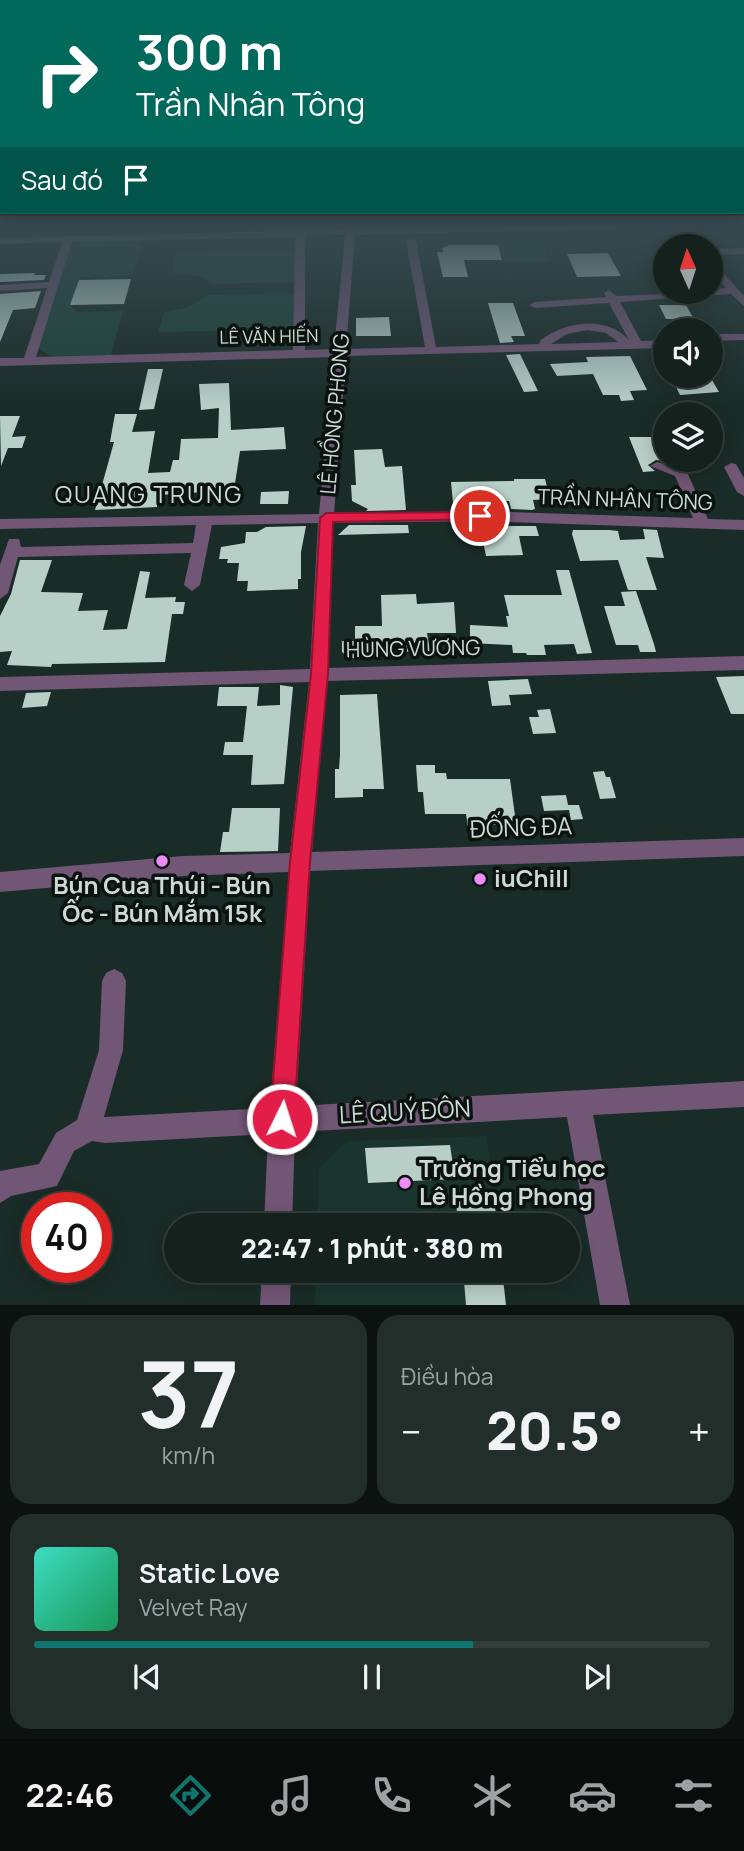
<!DOCTYPE html>
<html lang="vi">
<meta charset="utf-8">
<style>
body{margin:0;font-family:Manrope,sans-serif;background:#212e2a;color:#f1f3f6;height:100vh;display:flex;flex-direction:column;font-size:26px;white-space:nowrap}
*{box-sizing:border-box;margin:0}
p{font-size:23px;color:#9da3a4}
.icon{flex:none;width:38px;height:38px;fill:none;stroke:currentColor;stroke-width:2;stroke-linecap:round;stroke-linejoin:round}
.map{position:relative;height:1305px;overflow:hidden}
.sheet{display:flex;flex-direction:column;gap:10px;padding:10px;background:#0b1210;flex:1}
.sheet>*{flex:none}
.top-card{position:absolute;left:0px;top:0px;width:746px;height:214px;box-shadow:0 4px 18px #0003,0 0 0 2px #333e3b;background:#00695c;color:#fff;overflow:hidden}
.needle{width:46px;rotate:357deg}
.buttons{position:absolute;left:653px;top:234px;display:grid;gap:14px}
.buttons a{display:grid;place-items:center;width:70px;height:70px;border-radius:50%;background:#14211d;box-shadow:0 4px 18px #0003,0 0 0 2px #333e3b;font-size:35px}
.speed{position:absolute;left:21px;top:1192px;display:flex;gap:14px;font-size:35px;font-weight:700;text-align:center}
.speed>*{display:grid;place-content:center;width:91px;height:91px;border-radius:50%;background:#14211d;box-shadow:0 4px 18px #0003,0 0 0 2px #333e3b;line-height:1}
.speed .limit{border:10px solid #d22;background:#fff;color:#111}
.pin{position:absolute;display:grid;place-items:center;width:60px;height:60px;color:#fff;margin:-30px;border:4px solid #fff;border-radius:50%;box-shadow:0 2px 7px #0007}
.me{position:absolute;width:77px;margin:-38px;rotate:4deg;stroke-linejoin:round;filter:drop-shadow(0 0 5px #0008)}
.turn{display:flex;align-items:center;gap:24px;height:147px;padding:0 21px;font-size:32px}
.turn .icon{width:91px;height:91px;stroke-width:2.5}
.turn b{display:block;font-size:49px;line-height:60px}
.then{display:flex;align-items:center;height:66px;padding:0 21px;background:#0003;gap:14px;font-size:26px}
.big{font-size:52px;font-weight:800;line-height:1.1}
.sheet .tile{flex:1;display:flex;flex-direction:column;justify-content:center;gap:10px;min-width:0;padding:0 24px;border-radius:21px;background:#212e2a}
.sheet .dial{align-items:center;gap:0}
.dial b{font-size:91px;line-height:1}
.song{display:flex;align-items:center;gap:21px}
.cover{width:84px;height:84px;border-radius:10px;background:linear-gradient(135deg,hsl(170 70% 55%),hsl(150 70% 35%))}
.played{height:7px;border-radius:4px;background:linear-gradient(90deg,#0f766e 65%,#333e3b 65%)}
.keys{display:flex;justify-content:space-around;direction:ltr}
.heat{display:flex;justify-content:space-between;align-items:center;font-size:38px;direction:ltr}
.sheet .tiles{flex:1;display:grid;gap:10px;grid-template-columns:1fr 1fr}
.tile:last-child{grid-column:span 2}
.trip{position:absolute;left:164px;top:1213px;width:416px;height:70px;border-radius:35px;background:#14211d;box-shadow:0 4px 18px #0003,0 0 0 2px #333e3b;font-weight:800;line-height:70px;text-align:center}
.dock{display:flex;height:112px;justify-content:space-around;align-items:center;background:#080d0c;color:#9da3a4}
.dock .icon{width:49px;height:49px}
.dock .on{color:#0f766e}
.dock b{font-size:32px;color:#f1f3f6}
.map>svg:first-child{display:block}
.built{fill:#1a352e}
.green{fill:#1d4339}
.building{fill:#b8cfc8}
.lines{fill:none;stroke-linecap:round;stroke-linejoin:round}
.minor{fill:#725675;fill-rule:evenodd}
.route{fill:#e11d48;stroke:#92132f;stroke-width:2}
.poi-dot{fill:#ed8cf9;stroke:#0b1310;stroke-width:2.5}
.labels{text-anchor:middle;stroke-width:7;stroke-linejoin:round;paint-order:stroke}
.far-street-label{font-size:18px;fill:#ced9d6;stroke:#0b1310}
.street-label{font-size:21px;fill:#ced9d6;stroke:#0b1310}
.quarter-label{font-size:24px;letter-spacing:2px;fill:#ced9d6;stroke:#0b1310}
.near-street-label{font-size:24px;fill:#ced9d6;stroke:#0b1310}
.near-poi-label{font-size:24px;font-weight:bold;fill:#ced9d6;stroke:#0b1310;text-anchor:start}
</style>
<div class="map">
<svg width="744" height="1305" viewBox="0 0 744 1305">
<rect width="100%" height="100%" fill="#1a2c27"/>
<g class="built">
<polygon points="487,1136 497,1225 317,1225 319,1169 347,1141"/>
<polygon points="316,1270 502,1271 506,1305 315,1305"/>
</g>
<g class="green">
<polygon points="267,223 438,223 438,224 432,227 266,231"/>
<polygon points="90,241 128,241 141,246 133,276 81,277 70,305 77,312 123,311 111,355 50,356 38,348 70,246"/>
<polygon points="500,245 543,245 550,262 505,262"/>
<polygon points="300,250 300,282 212,284 203,277 172,273 176,252"/>
<polygon points="300,293 300,329 158,332 164,312 187,308 209,295"/>
</g>
<g class="building">
<polygon points="450,245 498,245 502,260 464,260 468,277 443,277 437,252 443,252 442,248"/>
<polygon points="608,253 621,276 577,277 567,254"/>
<polygon points="35,273 34,275 46,275 44,280 0,282 0,274"/>
<polygon points="131,279 124,304 70,305 79,280"/>
<polygon points="41,291 35,308 13,310 0,342 0,294"/>
<polygon points="488,303 513,303 525,336 511,336 514,342 500,343"/>
<polygon points="659,305 686,305 694,319 666,319"/>
<polygon points="389,317 391,336 356,336 356,318"/>
<polygon points="520,354 538,391 524,392 506,355"/>
<polygon points="630,356 647,390 630,391 634,400 621,401 619,395 603,395 593,374 557,376 550,364 588,362 586,357"/>
<polygon points="148,369 163,369 154,409 139,410"/>
<polygon points="712,380 719,392 680,395 673,381"/>
<polygon points="229,383 231,430 284,427 286,449 240,451 234,490 159,495 157,507 95,510 114,442 110,442 115,414 137,414 132,432 155,431 148,473 170,472 173,460 179,460 181,439 218,438 219,408 201,410 199,384"/>
<polygon points="0,416 20,416 12,437 26,436 22,448 8,448 1,466"/>
<polygon points="629,437 662,437 665,444 665,461 656,460 648,465 655,471 643,472"/>
<polygon points="382,449 385,467 402,466 406,510 366,511 368,509 352,501 351,485 356,485 354,450"/>
<polygon points="514,479 545,479 550,499 533,500 535,509 532,510 511,509 509,501 453,503 451,482 514,481"/>
<polygon points="289,491 288,504 260,504 261,492"/>
<polygon points="349,525 408,525 409,533 338,535"/>
<polygon points="306,526 301,552 301,579 298,579 298,589 247,591 248,581 237,581 239,563 227,563 228,559 219,559 221,547 245,543 246,532 257,532 266,527"/>
<polygon points="480,526 536,526 539,536 519,536 523,555 486,556"/>
<polygon points="643,529 657,530 664,558 646,557 657,590 628,590 618,560 580,561 572,534 573,530 609,530 618,531 620,540 645,539"/>
<polygon points="20,560 52,560 41,592 83,593 78,611 108,610 103,630 127,629 140,571 150,572 145,598 176,597 175,602 185,602 183,614 172,614 165,662 52,664 51,667 7,665 12,651 0,652 0,616 11,594"/>
<polygon points="556,570 569,570 592,653 577,654 574,644 544,645 546,655 527,655 526,653 513,653 512,645 470,643 470,625 508,627 506,616 509,616 504,595 562,595"/>
<polygon points="636,591 654,644 656,652 640,652 638,645 616,645 604,606 625,606 621,592"/>
<polygon points="416,594 417,604 454,602 456,633 427,633 430,651 366,653 366,658 349,658 342,652 342,641 355,641 355,626 382,626 381,595"/>
<polygon points="744,676 744,714 731,714 716,677"/>
<polygon points="528,679 532,694 509,695 511,705 492,706 488,681"/>
<polygon points="280,685 293,687 284,784 251,785 253,755 223,755 225,742 243,742 247,706 217,706 219,687 259,687 257,706 280,705"/>
<polygon points="51,692 47,706 22,708 26,693"/>
<polygon points="377,694 384,789 363,789 363,797 335,798 335,769 339,769 340,755 340,695"/>
<polygon points="550,709 556,733 533,734 529,717 539,717 537,710"/>
<polygon points="416,765 435,765 435,773 446,773 447,779 510,779 516,823 468,827 466,814 425,814 423,792 418,792"/>
<polygon points="604,771 606,777 610,777 616,798 600,799 593,772"/>
<polygon points="566,795 568,805 579,805 583,819 571,820 569,810 544,811 541,796"/>
<polygon points="232,808 280,808 278,851 220,852 223,832 229,832"/>
<polygon points="450,1145 455,1179 368,1183 365,1148"/>
<polygon points="494,1198 497,1225 458,1225 456,1201"/>
<polygon points="463,1270 502,1270 506,1305 466,1305"/>
</g>
<g class="lines">
<g class="minor">
<path d="M346,223h10l-1,6 375,-6 -5,3 -37,1 16,20h-10l-16,-20 -323,8 -9,114 79,-2 -19,-106 5,-3 5,3 20,106 103,-3 2,-4c24,-19 66,-25 88,0l-20,-37 -74,5 -6,-3 6,-3 71,-5 -2,-4 5,-3 7,6 94,-4v-3l16,-1 -16,-20v-10l34,38v10l-13,-12 -111,8 21,39 24,-1v8l-319,8 -12,158 146,-3 213,7 -18,-42 -25,-10 7,-4 29,8 22,49 36,1v10l-264,-9 -147,2 -5,145 416,-12v14l-417,11 -15,171 432,-14v18l-434,15 -14,235 448,-25v26l-151,8 37,190h-30l-33,-188 -272,15 -3,93h-28l4,-91 -163,9 -13,-2 -18,10 -17,35 -46,10 -11,7v-32l39,-7 17,-31 21,-13 22,-70 3,-69 4,-8 8,-4 8,4 4,8 -3,69 -19,67 166,-9 19,-236 -106,4 -183,16v-20l183,-16 107,-3 19,-171 -309,9v-14l310,-8 8,-146 -106,2 -12,60 -8,6 -8,-6 7,-32 -173,4 -10,36 -8,6v-34l9,-26h10l2,8 172,-4 3,-18 -196,4v-10l319,-5 15,-157 -334,9v-8h24l23,-70 -47,3v-6l49,-3 13,-40 -62,2v-6l346,-8zM345,235l-11,114 -29,1v-114zM295,237l-2,113 -257,7 36,-115zM587,330l19,3 12,9 -67,2 16,-10z"/>
<polygon points="744,248 744,254 710,255 710,249"/>
<polygon points="710,334 744,334 744,340 710,341"/>
<polygon points="731,463 736,464 744,478 744,496 737,492 724,467"/>
<polygon points="262,1270 291,1270 290,1305 260,1305"/>
</g>
</g>
<linearGradient id="sky" x2="0" y2="1"><stop stop-color="#0e1815"/><stop offset="0.55" stop-color="#384b52"/><stop offset="1" stop-color="#384b52" stop-opacity="0"/></linearGradient>
<rect width="744" height="406" fill="url(#sky)"/>
<polygon class="route" points="480,512 486,516 484,519 333,522 328,674 310,862 294,1119 291,1127 282,1130 274,1127 270,1119 290,862 311,674 320,518 326,513"/>
<g class="poi-dot">
<circle cx="162" cy="861" r="7"/>
<circle cx="480" cy="879" r="7"/>
<circle cx="405" cy="1183" r="7"/>
</g>
<g class="labels">
<g class="far-street-label">
<text transform="translate(269 337) rotate(-1)" y="6">LÊ VĂN HIẾN</text>
</g>
<g class="street-label">
<text transform="translate(335 414) rotate(-85)" y="7">LÊ HỒNG PHONG</text>
<text transform="translate(625 500) rotate(2)" y="7">TRẦN NHÂN TÔNG</text>
<text transform="translate(413 649) rotate(-1)" y="7">HÙNG VƯƠNG</text>
</g>
<g class="quarter-label">
<text x="149" y="503">QUANG TRUNG</text>
</g>
<g class="near-street-label">
<text transform="translate(521 828) rotate(-2)" y="8">ĐỐNG ĐA</text>
<text transform="translate(405 1112) rotate(-3)" y="8">LÊ QUÝ ĐÔN</text>
</g>
<g class="near-poi-label">
<text x="494" y="887">iuChill</text>
<text x="162" y="894" text-anchor="middle">Bún Cua Thúi - Bún<tspan x="162" dy="28">Ốc - Bún Mắm 15k</tspan></text>
<text x="419" y="1177">Trường Tiểu học<tspan x="419" dy="28">Lê Hồng Phong</tspan></text>
</g>
</g>
</svg>
<div class="buttons">
<a><svg class="needle" viewBox="-14 -14 28 28"><path d="M0-13l5 13h-10z" fill="#e53935"/><path d="M0 13l5-13h-10z" fill="#9da3a4"/></svg></a>
<a><svg class="icon" aria-label="sound" viewBox="0 0 24 24"><path d="M4 9h4l5-4v14l-5-4H4zM17 9q2 3 0 6"/></svg></a>
<a><svg class="icon" aria-label="layers" viewBox="0 0 24 24"><path d="M12 4l9 5-9 5-9-5zM3 14l9 5 9-5"/></svg></a>
</div>
<div class="speed"><div class="limit">40</div></div>
<div class="pin" style="left:480px;top:516px;background:#d93025"><svg class="icon" aria-label="arrive" viewBox="0 0 24 24"><path d="M6 21V4h12l-3 4 3 4H6"/></svg></div>
<svg class="me" style="left:282px;top:1119px" viewBox="-20 -20 40 40"><circle r="17" fill="#e11d48" stroke="#fff" stroke-width="3"/><path d="M0-11L8 9 0 5-8 9z" fill="#fff"/></svg>
<div class="trip">22:47 · 1 phút · 380 m</div>
<div class="top-card">
<div class="turn"><svg class="icon" aria-label="right" viewBox="0 0 24 24"><path d="M7 20v-9h11M14 6l5 5-5 5"/></svg><div><b>300 m</b>Trần Nhân Tông</div></div>
<div class="then">Sau đó<svg class="icon" aria-label="arrive" viewBox="0 0 24 24"><path d="M6 21V4h12l-3 4 3 4H6"/></svg></div>
</div>
</div>
<section class="sheet">
<div class="tiles">
<div class="tile dial"><b>37</b><p>km/h</p></div>
<div class="tile"><p>Điều hòa</p>
<div class="heat"><a>−</a><b class="big">20.5°</b><a>+</a></div>
</div>
<div class="tile">
<div class="song"><i class="cover"></i><div><b>Static Love</b><p>Velvet Ray</p></div></div>
<div class="played"></div>
<div class="keys"><svg class="icon" aria-label="previous" viewBox="0 0 24 24"><path d="M18 5L8 12l10 7zM5 5v14"/></svg><svg class="icon" aria-label="pause" viewBox="0 0 24 24"><path d="M8 5v14M16 5v14"/></svg><svg class="icon" aria-label="next" viewBox="0 0 24 24"><path d="M6 5l10 7-10 7zM19 5v14"/></svg></div>
</div>
</div>
</section>
<nav class="dock">
<b>22:46</b>
<svg class="icon on" aria-label="directions" viewBox="0 0 24 24"><path d="M12 3l9 9-9 9-9-9zM9 14v-3h6M13 9l2 2-2 2"/></svg>
<svg class="icon" aria-label="music" viewBox="0 0 24 24"><path d="M9 18V5l10-2v13"/><circle cx="6" cy="18" r="3"/><circle cx="16" cy="16" r="3"/></svg>
<svg class="icon" aria-label="phone" viewBox="0 0 24 24"><path d="M5 4h4l2 5-3 2q2 4 5 5l2-3 5 2v4C11 20 4 13 5 4z"/></svg>
<svg class="icon" aria-label="climate" viewBox="0 0 24 24"><path d="M12 3v18M4 7l16 10M4 17L20 7"/></svg>
<svg class="icon" aria-label="car" viewBox="0 0 24 24"><path d="M5 17H2v-5l4-1 3-4h7l3 4 3 1v5h-3M9 17h6M6 11h13"/><circle cx="7" cy="17" r="2"/><circle cx="17" cy="17" r="2"/></svg>
<svg class="icon" aria-label="filters" viewBox="0 0 24 24"><path d="M4 7h16M4 17h16"/><circle cx="9" cy="7" r="2"/><circle cx="15" cy="17" r="2"/></svg>
</nav>
